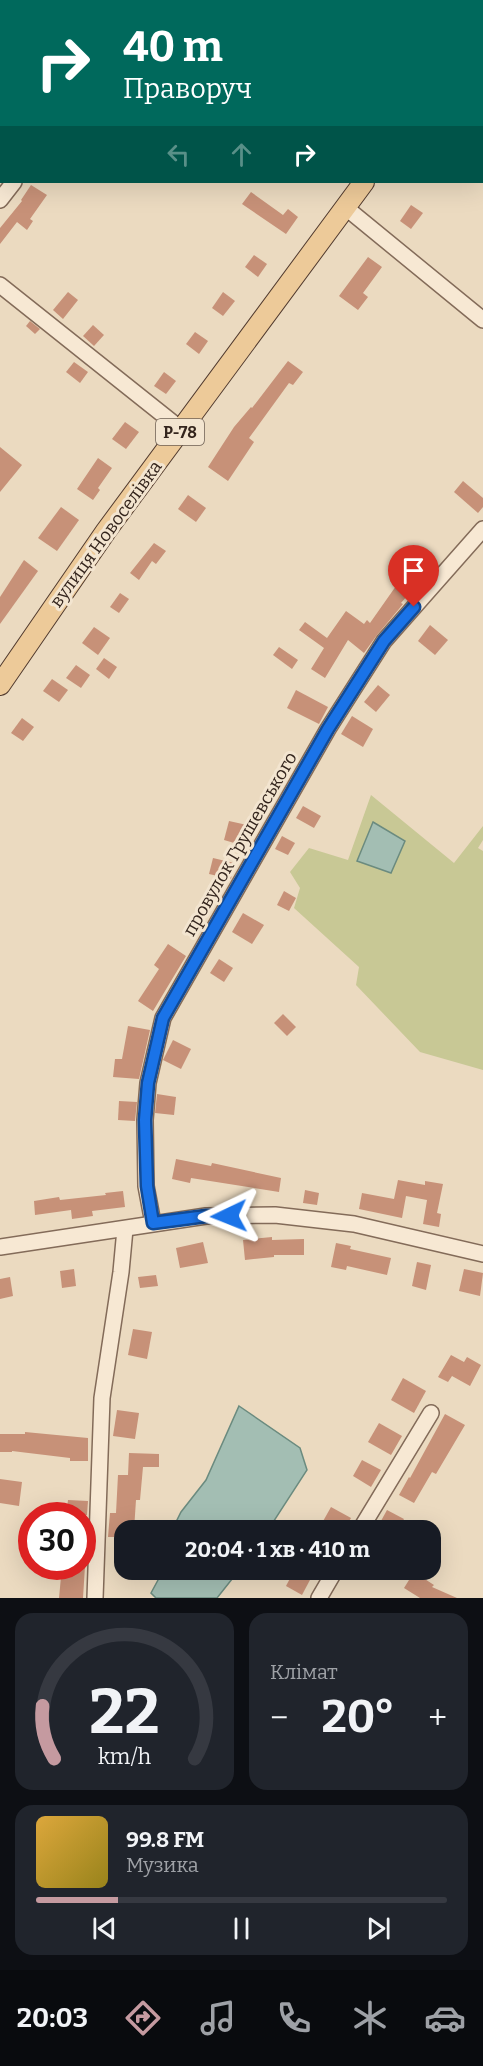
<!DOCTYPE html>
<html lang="uk">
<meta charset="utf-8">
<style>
body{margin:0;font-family:Bitter,serif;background:#20242c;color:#f1f3f6;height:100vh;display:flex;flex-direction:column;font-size:22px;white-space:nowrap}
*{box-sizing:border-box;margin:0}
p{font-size:20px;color:#9ea1a6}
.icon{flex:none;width:33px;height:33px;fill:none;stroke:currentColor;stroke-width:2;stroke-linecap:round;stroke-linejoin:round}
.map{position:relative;height:1598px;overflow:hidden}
.drawer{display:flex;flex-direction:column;gap:15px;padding:15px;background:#0d0f14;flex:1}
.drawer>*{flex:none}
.guide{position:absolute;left:0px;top:0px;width:483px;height:183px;box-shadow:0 6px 24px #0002;background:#00695c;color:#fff;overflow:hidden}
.speed{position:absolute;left:18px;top:1502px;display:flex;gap:12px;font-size:30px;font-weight:700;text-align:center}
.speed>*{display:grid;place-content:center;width:78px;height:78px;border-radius:50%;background:#171b24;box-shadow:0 6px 24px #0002;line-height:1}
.speed .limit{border:9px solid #d22;background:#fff;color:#111}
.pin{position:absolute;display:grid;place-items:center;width:51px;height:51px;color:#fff;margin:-62px -26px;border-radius:50% 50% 50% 0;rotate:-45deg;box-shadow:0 0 6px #0007}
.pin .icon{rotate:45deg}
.me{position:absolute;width:66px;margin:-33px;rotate:268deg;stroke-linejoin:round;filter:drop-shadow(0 0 4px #0008)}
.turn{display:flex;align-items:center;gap:21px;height:126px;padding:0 24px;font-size:27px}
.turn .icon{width:78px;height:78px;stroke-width:2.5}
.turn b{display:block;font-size:42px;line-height:51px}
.lanes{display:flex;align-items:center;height:57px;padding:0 24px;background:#0003;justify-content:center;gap:30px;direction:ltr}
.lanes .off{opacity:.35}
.big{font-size:45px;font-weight:700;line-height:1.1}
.drawer .card{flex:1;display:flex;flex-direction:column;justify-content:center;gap:9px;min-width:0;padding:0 21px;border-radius:18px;background:#20242c}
.drawer .dial{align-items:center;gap:0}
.dial svg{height:156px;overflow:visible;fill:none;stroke:#363941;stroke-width:7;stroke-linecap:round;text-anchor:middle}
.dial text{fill:#f1f3f6;stroke:none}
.song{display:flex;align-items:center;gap:18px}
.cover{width:72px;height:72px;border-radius:9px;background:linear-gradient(135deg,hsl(40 70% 55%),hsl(50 70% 35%))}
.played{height:6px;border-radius:3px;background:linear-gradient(90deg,#c59aa0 20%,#363941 20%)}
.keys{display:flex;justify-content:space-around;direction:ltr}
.heat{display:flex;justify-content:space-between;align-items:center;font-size:33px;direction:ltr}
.drawer .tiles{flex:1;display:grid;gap:15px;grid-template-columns:1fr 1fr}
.card:last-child{grid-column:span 2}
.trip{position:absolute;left:114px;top:1520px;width:327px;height:60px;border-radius:18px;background:#171b24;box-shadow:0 6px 24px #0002;font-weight:700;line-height:60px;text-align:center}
.dock{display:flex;height:96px;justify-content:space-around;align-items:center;background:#090b0e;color:#9ea1a6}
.dock .icon{width:42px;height:42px}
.dock .selected{color:#c59aa0}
.dock b{font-size:27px;color:#f1f3f6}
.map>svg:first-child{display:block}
.green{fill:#c8c895}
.water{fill:#a3beb3;stroke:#6b8b7f;stroke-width:1.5}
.building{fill:#c79178}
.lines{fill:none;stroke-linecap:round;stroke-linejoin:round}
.minor-casing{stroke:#836b59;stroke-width:18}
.major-casing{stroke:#513a2e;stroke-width:22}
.minor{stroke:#f7e8d3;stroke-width:15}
.major{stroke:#edca99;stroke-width:20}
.route-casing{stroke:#114b97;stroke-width:15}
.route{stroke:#1a73e8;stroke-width:10}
.labels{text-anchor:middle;stroke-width:6;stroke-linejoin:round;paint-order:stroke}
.shield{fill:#f3e5d0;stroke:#6d5f53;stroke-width:1.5}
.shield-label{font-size:16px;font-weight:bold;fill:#34251d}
.street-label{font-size:18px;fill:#34251d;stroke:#f3e5d0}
</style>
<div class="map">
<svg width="483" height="1598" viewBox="0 0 483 1598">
<rect width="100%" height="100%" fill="#ebdac0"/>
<polygon class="green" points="371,795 454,863 483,826 483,840 478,848 483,851 483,1070 420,1052 356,985 359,967 294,908 300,888 290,872 309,848 348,860"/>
<g class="water">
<polygon points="373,822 405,841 391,873 357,861"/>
<polygon points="239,1406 300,1448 307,1470 268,1530 172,1530 181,1512 206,1480"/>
<polygon points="164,1569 240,1569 217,1598 156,1598 151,1593"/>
</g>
<g class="building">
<polygon points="31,185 47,195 30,219 33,221 27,230 17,222 0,244 0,228 22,201 21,200"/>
<polygon points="251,192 283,215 288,209 298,217 286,234 242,204"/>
<polygon points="411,205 423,213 411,229 400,221"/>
<polygon points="254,255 267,264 258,277 245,267"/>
<polygon points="368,257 382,267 363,293 368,297 358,310 339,296"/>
<polygon points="68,292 78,300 63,319 53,310"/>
<polygon points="223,292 235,301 223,316 212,308"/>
<polygon points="30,321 40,329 35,334 26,326"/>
<polygon points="93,325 104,335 94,346 83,336"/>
<polygon points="195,332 208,341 199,354 186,344"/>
<polygon points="288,361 303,372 293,385 289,383 249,438 254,442 228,481 208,467 234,427 251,407 252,408"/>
<polygon points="74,362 88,372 80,383 66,372"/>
<polygon points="164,372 176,381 166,394 154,386"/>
<polygon points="125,422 139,432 126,449 112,439"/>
<polygon points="0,447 22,465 0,492"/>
<polygon points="98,458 112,468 98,488 100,490 93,500 77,489"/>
<polygon points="463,481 483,498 483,507 478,513 454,492"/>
<polygon points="188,495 206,508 196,522 178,509"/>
<polygon points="61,507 79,520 57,551 38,538"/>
<polygon points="154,543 166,551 156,564 152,561 139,580 130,573"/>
<polygon points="24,560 38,571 0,624 0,597"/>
<polygon points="405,565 421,580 401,603 403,604 399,609 377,635 364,653 348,640 325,678 311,669 324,648 299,630 305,622 327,638 346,611 364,624 367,620 370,623 396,586 390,581"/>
<polygon points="120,593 129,599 119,613 110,607"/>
<polygon points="430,625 448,640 435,655 418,641"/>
<polygon points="94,627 110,638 98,655 82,643"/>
<polygon points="279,647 298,660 292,669 273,655"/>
<polygon points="104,658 117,667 109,679 96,669"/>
<polygon points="76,665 90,675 81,688 66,678"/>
<polygon points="52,679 68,690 59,702 43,691"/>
<polygon points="378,685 390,695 376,712 364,702"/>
<polygon points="296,690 328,707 319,724 287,708"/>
<polygon points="352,716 373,729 363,747 341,734"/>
<polygon points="22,718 34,727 23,741 11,733"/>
<polygon points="303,806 321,816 314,828 296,818"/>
<polygon points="229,821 247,825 241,845 224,840"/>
<polygon points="282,836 295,843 288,855 275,849"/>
<polygon points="213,858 234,863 231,879 209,874"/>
<polygon points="284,891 296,898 289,911 277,905"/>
<polygon points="243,913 264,925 252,944 232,932"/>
<polygon points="168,944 186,956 153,1011 138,1001 159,969 154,965"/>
<polygon points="219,959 233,968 224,982 210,973"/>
<polygon points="283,1014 296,1027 287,1036 274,1023"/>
<polygon points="128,1026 150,1030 139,1079 113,1077 115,1059 122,1059"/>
<polygon points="173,1040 191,1049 181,1069 163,1060"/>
<polygon points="157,1094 176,1097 174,1115 155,1113"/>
<polygon points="119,1101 137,1102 135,1121 118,1120"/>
<polygon points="176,1159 211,1166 212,1163 281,1178 279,1192 191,1178 190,1183 172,1179"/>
<polygon points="398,1180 425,1185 425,1181 443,1184 437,1213 441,1214 439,1227 423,1224 427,1200 406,1196 402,1218 359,1209 362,1193 394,1199"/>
<polygon points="305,1190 319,1193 317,1205 303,1203"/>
<polygon points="123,1191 125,1207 92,1211 93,1216 72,1219 71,1210 35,1215 34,1201 59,1197 60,1200 106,1195 105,1193"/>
<polygon points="272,1237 272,1240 304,1239 304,1255 274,1255 274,1257 245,1260 243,1240"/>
<polygon points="203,1242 208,1263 180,1268 176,1248"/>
<polygon points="336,1243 351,1246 350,1249 391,1258 387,1275 347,1266 346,1270 331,1267"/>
<polygon points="417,1262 431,1265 426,1290 412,1286"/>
<polygon points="74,1269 76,1286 62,1288 60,1271"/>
<polygon points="464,1269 483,1273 480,1296 459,1291"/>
<polygon points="156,1275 158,1286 140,1288 138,1277"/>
<polygon points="10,1277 13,1296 0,1299 0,1279"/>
<polygon points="133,1329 152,1332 147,1359 128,1355"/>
<polygon points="451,1355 464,1362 467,1357 481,1365 470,1386 452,1376 448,1382 438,1377"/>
<polygon points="403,1378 426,1391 414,1413 391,1400"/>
<polygon points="117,1410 139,1413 135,1439 113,1436"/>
<polygon points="445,1414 465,1425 436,1474 432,1472 414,1503 399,1495 409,1477 410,1478"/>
<polygon points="379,1423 402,1436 391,1455 368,1442"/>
<polygon points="25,1432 88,1438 88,1461 70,1461 70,1458 12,1451 12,1452 0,1452 0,1434 25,1434"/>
<polygon points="129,1453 159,1454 159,1467 143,1467 140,1500 136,1500 134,1530 124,1530 124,1537 108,1537 110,1513 116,1513 118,1475 128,1475"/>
<polygon points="362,1460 381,1470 371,1487 353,1476"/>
<polygon points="0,1479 22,1482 19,1506 0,1503"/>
<polygon points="68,1500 88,1501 87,1515 66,1515"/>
<polygon points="331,1507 351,1518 344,1530 334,1530 322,1523"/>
<polygon points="387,1510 404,1519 398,1530 376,1530"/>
<polygon points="62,1566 85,1566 83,1598 59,1598"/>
<polygon points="295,1569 311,1578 302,1595 286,1586"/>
<polygon points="414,1572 434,1585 432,1587 457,1598 420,1598 404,1588"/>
</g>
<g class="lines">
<g class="minor-casing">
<g id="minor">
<polyline points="143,2 144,0"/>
<polyline points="0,200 14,182"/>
<polyline points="345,207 483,320"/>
<polyline points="0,285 182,430"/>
<polyline points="153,1223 146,1186 145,1120 148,1083 163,1018 328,729 384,641 483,529"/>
<polyline points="0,1247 206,1216 275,1215 354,1224 483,1254"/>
<polyline points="360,1530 431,1413"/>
<polyline points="95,1598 102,1398 121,1272 125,1229"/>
<polyline points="319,1598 336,1569"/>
</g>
</g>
<g class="major-casing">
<g id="major">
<polyline points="482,28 483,26"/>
<polyline points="0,685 106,531 364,182"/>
</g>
</g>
<use href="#minor" class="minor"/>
<use href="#major" class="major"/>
</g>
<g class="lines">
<g class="route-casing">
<polyline id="route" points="229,1216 206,1216 153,1223 147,1186 145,1120 148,1083 163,1018 328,729 384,641 414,607"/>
</g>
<use href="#route" class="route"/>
</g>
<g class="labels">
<rect class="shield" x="156" y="419" width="48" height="26" rx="4.5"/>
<g class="shield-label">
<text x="180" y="438">Р-78</text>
</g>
<g class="street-label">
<text transform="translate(106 534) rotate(-54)" y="6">вулиця Новоселівка</text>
<text transform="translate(240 844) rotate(-60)" y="6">провулок Грушевського</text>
</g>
</g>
</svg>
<div class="speed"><div class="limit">30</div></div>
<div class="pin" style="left:414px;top:607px;background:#d93025"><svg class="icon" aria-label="arrive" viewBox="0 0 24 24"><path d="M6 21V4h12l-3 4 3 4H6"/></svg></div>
<svg class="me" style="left:229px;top:1216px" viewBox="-20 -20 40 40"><path d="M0-17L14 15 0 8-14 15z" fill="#1a73e8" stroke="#fff" stroke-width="4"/></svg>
<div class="trip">20:04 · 1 хв · 410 m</div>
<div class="guide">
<div class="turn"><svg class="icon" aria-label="right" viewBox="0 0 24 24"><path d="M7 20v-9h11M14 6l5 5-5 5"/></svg><div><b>40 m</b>Праворуч</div></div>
<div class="lanes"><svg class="icon off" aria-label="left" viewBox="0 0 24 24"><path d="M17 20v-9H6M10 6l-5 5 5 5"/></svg><svg class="icon off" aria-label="ahead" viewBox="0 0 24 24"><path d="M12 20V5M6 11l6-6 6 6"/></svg><svg class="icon" aria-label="right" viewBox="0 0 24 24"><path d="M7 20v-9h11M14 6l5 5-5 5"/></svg></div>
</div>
</div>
<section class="drawer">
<div class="tiles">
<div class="card dial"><svg viewBox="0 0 100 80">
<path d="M14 69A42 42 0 1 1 86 69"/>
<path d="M14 69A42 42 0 0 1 8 42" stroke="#c59aa0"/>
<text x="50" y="56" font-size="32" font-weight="700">22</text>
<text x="50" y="72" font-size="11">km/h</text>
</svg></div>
<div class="card"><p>Клімат</p>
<div class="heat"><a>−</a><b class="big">20°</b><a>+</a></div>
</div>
<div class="card">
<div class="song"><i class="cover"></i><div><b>99.8 FM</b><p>Музика</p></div></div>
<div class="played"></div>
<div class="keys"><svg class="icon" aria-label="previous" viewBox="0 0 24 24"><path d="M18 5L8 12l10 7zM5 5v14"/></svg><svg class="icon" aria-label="pause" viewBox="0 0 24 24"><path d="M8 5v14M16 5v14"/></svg><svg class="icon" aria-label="next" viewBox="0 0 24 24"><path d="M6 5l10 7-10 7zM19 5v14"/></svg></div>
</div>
</div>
</section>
<nav class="dock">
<b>20:03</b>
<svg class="icon selected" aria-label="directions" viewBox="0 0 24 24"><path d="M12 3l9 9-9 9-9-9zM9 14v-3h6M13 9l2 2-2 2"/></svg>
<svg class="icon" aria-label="music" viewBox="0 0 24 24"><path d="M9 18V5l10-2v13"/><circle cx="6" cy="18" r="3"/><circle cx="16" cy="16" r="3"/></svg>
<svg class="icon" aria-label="phone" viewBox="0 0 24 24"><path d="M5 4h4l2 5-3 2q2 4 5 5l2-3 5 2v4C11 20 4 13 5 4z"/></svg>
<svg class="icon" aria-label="climate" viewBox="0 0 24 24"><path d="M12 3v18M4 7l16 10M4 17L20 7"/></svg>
<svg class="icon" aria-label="car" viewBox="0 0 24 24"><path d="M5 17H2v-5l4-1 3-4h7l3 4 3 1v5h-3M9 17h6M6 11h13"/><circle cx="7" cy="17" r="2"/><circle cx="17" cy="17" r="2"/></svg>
</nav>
